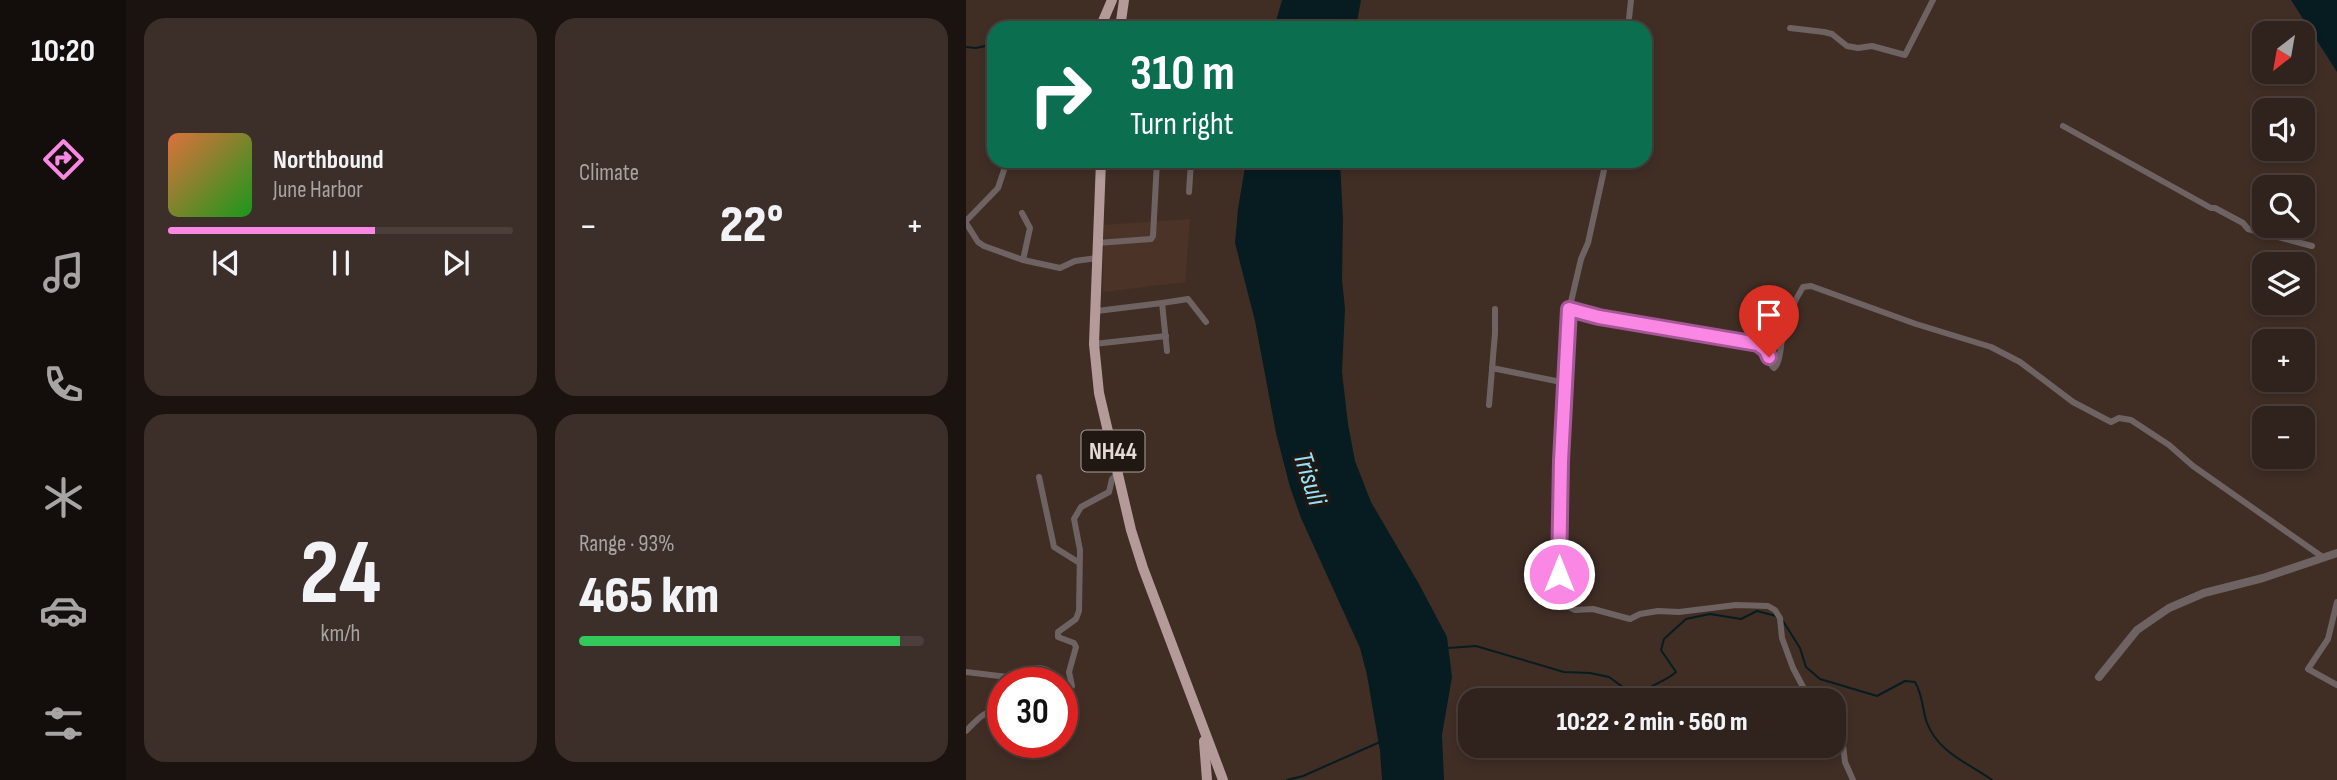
<!DOCTYPE html>
<meta charset="utf-8">
<style>
body{margin:0;font-family:"Sofia Sans Condensed",sans-serif;background:#3c2f29;color:#f1f3f6;height:100vh;display:flex;flex-direction:column;font-size:26px;white-space:nowrap}
*{box-sizing:border-box;margin:0}
p{font-size:23px;color:#a8a4a3}
.icon{flex:none;width:38px;height:38px;fill:none;stroke:currentColor;stroke-width:2;stroke-linecap:round;stroke-linejoin:round}
.map{position:relative;flex:1;overflow:hidden}
.sheet{display:flex;flex-direction:column;gap:18px;padding:18px;background:#1a130f;width:840px}
.sheet>*{flex:none}
.guide{position:absolute;left:21px;top:21px;width:665px;height:147px;border-radius:21px;box-shadow:0 4px 10px #0003,0 0 0 2px #4b3f3b;background:#0b6e4f;color:#fff;overflow:hidden}
.needle{width:46px;rotate:211deg}
.fabs{position:absolute;left:1286px;top:21px;display:grid;gap:14px}
.fabs a{display:grid;place-items:center;width:63px;height:63px;border-radius:14px;background:#30221c;box-shadow:0 4px 10px #0003,0 0 0 2px #4b3f3b;font-size:35px}
.speed{position:absolute;left:21px;top:667px;display:flex;gap:14px;font-size:35px;font-weight:700;text-align:center}
.speed>*{display:grid;place-content:center;width:91px;height:91px;border-radius:50%;background:#30221c;box-shadow:0 4px 10px #0003,0 0 0 2px #4b3f3b;line-height:1}
.speed .limit{border:10px solid #d22;background:#fff;color:#111}
.pin{position:absolute;display:grid;place-items:center;width:60px;height:60px;color:#fff;margin:-72px -30px;border-radius:50% 50% 50% 0;rotate:-45deg;box-shadow:0 0 7px #0007}
.pin .icon{rotate:45deg}
.me{position:absolute;width:77px;margin:-38px;rotate:0deg;stroke-linejoin:round;filter:drop-shadow(0 0 5px #0008)}
.turn{display:flex;align-items:center;gap:24px;height:147px;padding:0 28px;font-size:32px}
.turn .icon{width:91px;height:91px;stroke-width:2.5}
.turn b{display:block;font-size:49px;line-height:60px}
.big{font-size:52px;font-weight:800;line-height:1.1}
.sheet .tile{flex:1;display:flex;flex-direction:column;justify-content:center;gap:10px;min-width:0;padding:0 24px;border-radius:21px;background:#3c2f29}
.sheet .dial{align-items:center;gap:0}
.dial b{font-size:91px;line-height:1}
.song{display:flex;align-items:center;gap:21px}
.cover{width:84px;height:84px;border-radius:10px;background:linear-gradient(135deg,hsl(20 70% 55%),hsl(120 70% 35%))}
.played{height:7px;border-radius:4px;background:linear-gradient(90deg,#fb87e5 60%,#4b3f3b 60%)}
.keys{display:flex;justify-content:space-around;direction:ltr}
.heat{display:flex;justify-content:space-between;align-items:center;font-size:38px;direction:ltr}
.charge{height:10px;border-radius:5px;background:linear-gradient(90deg,#34c759 93%,#4b3f3b 0)}
.sheet .tiles{flex:1;display:grid;gap:18px;grid-template-columns:repeat(2,1fr)}
.trip{position:absolute;left:492px;top:688px;width:388px;height:70px;border-radius:21px;background:#30221c;box-shadow:0 4px 10px #0003,0 0 0 2px #4b3f3b;font-weight:800;line-height:70px;text-align:center}
main{display:flex;flex:1;min-height:0}
.menu{display:flex;flex-direction:column;width:126px;justify-content:space-around;align-items:center;background:#130e0b;color:#a8a4a3}
.menu .icon{width:49px;height:49px}
.menu .current{color:#fb87e5}
.menu b{font-size:32px;color:#f1f3f6}
.map>svg:first-child{display:block}
.built{fill:#4c3327}
.water{fill:#061c21}
.lines{fill:none;stroke-linecap:round;stroke-linejoin:round}
.stream{stroke:#061c21;stroke-width:2}
.minor{stroke:#6e6362;stroke-width:6}
.tertiary{stroke:#6e6362;stroke-width:8}
.trunk{stroke:#b49b99;stroke-width:10}
.route-casing{stroke:#a35895;stroke-width:18}
.route{stroke:#fb87e5;stroke-width:12}
.labels{text-anchor:middle;stroke-width:7;stroke-linejoin:round;paint-order:stroke}
.shield{fill:#211814;stroke:#ab9f9a;stroke-width:2}
.shield-label{font-size:24px;font-weight:bold;fill:#e6d9d4}
.water-label{font-size:28px;font-style:italic;fill:#94e4f9;stroke:#211814}
</style>
<main>
<nav class="menu">
<b>10:20</b>
<svg class="icon current" aria-label="directions" viewBox="0 0 24 24"><path d="M12 3l9 9-9 9-9-9zM9 14v-3h6M13 9l2 2-2 2"/></svg>
<svg class="icon" aria-label="music" viewBox="0 0 24 24"><path d="M9 18V5l10-2v13"/><circle cx="6" cy="18" r="3"/><circle cx="16" cy="16" r="3"/></svg>
<svg class="icon" aria-label="phone" viewBox="0 0 24 24"><path d="M5 4h4l2 5-3 2q2 4 5 5l2-3 5 2v4C11 20 4 13 5 4z"/></svg>
<svg class="icon" aria-label="climate" viewBox="0 0 24 24"><path d="M12 3v18M4 7l16 10M4 17L20 7"/></svg>
<svg class="icon" aria-label="car" viewBox="0 0 24 24"><path d="M5 17H2v-5l4-1 3-4h7l3 4 3 1v5h-3M9 17h6M6 11h13"/><circle cx="7" cy="17" r="2"/><circle cx="17" cy="17" r="2"/></svg>
<svg class="icon" aria-label="filters" viewBox="0 0 24 24"><path d="M4 7h16M4 17h16"/><circle cx="9" cy="7" r="2"/><circle cx="15" cy="17" r="2"/></svg>
</nav>
<section class="sheet">
<div class="tiles">
<div class="tile">
<div class="song"><i class="cover"></i><div><b>Northbound</b><p>June Harbor</p></div></div>
<div class="played"></div>
<div class="keys"><svg class="icon" aria-label="previous" viewBox="0 0 24 24"><path d="M18 5L8 12l10 7zM5 5v14"/></svg><svg class="icon" aria-label="pause" viewBox="0 0 24 24"><path d="M8 5v14M16 5v14"/></svg><svg class="icon" aria-label="next" viewBox="0 0 24 24"><path d="M6 5l10 7-10 7zM19 5v14"/></svg></div>
</div>
<div class="tile"><p>Climate</p>
<div class="heat"><a>−</a><b class="big">22°</b><a>+</a></div>
</div>
<div class="tile dial"><b>24</b><p>km/h</p></div>
<div class="tile"><p>Range · 93%</p><b class="big">465 km</b><div class="charge"></div></div>
</div>
</section>
<div class="map">
<svg width="1371" height="780" viewBox="0 0 1371 780">
<rect width="100%" height="100%" fill="#402e25"/>
<polygon class="built" points="224,219 219,282 137,292 138,225"/>
<g class="water">
<polygon points="316,0 395,0 390,28 308,28"/>
<polygon points="1325,0 1371,0 1371,72"/>
<polygon points="280,161 374,161 377,220 376,279 379,309 376,372 382,424 389,461 405,502 453,584 481,637 486,677 476,735 478,780 416,780 414,751 401,675 394,648 335,518 324,487 310,433 289,321 269,243 272,209"/>
</g>
<g class="lines">
<g class="stream">
<polyline points="0,47 10,48 28,44"/>
<path d="M817,621l17,27 6,19 14,12 57,17 28,-15 10,1c8,13 7,27 12,41 11,29 41,40 65,57"/>
<path d="M482,648l28,-2 88,26 26,1 19,4 18,13 18,1c10,-8 21,-10 31,-19l-15,-22 3,-11 22,-20 24,-5 31,5 16,-8 19,5"/>
<polyline points="321,780 337,776 414,742"/>
</g>
<g class="minor">
<polyline points="662,28 665,0"/>
<polyline points="824,28 858,32 866,34 881,46 892,48 906,46 939,55 967,0"/>
<polyline points="1097,126 1245,208 1249,208 1277,223 1282,229 1346,246"/>
<polyline points="640,161 622,243 615,259 601,319 593,520 594,595 603,607 609,610 627,609 664,619 674,614 692,611 713,612 770,605 802,606 809,610 814,618 816,638 827,668 844,700"/>
<polyline points="223,192 225,161"/>
<polyline points="56,213 64,228 57,260"/>
<polyline points="0,221 32,188 41,161"/>
<polyline points="0,223 12,242 18,246 57,260 94,268 109,261 131,258"/>
<polyline points="131,243 185,239 187,236 191,161"/>
<polyline points="196,303 222,299 240,322"/>
<path d="M603,309l30,8 159,27c12,6 8,17 16,24 7,-6 6,-22 9,-32 4,-17 11,-35 20,-49l8,-1 105,38 75,23 29,15 53,40 38,20 8,-4 12,2 38,25 24,21 131,92"/>
<polyline points="131,311 196,303 201,351"/>
<polyline points="128,344 200,336"/>
<polyline points="526,368 600,383"/>
<polyline points="523,405 529,333 529,309"/>
<polyline points="73,477 88,547 112,562"/>
<polyline points="1371,602 1362,639 1342,669 1371,685"/>
<polyline points="0,672 50,678"/>
<path d="M63,682l-13,-4 2,-6c18,-5 31,-8 42,10"/>
<polyline points="96,686 101,689 106,686 103,672 110,647 108,643 92,637 92,632 110,619 113,611 114,550 108,519 115,507 143,492 146,479 151,474"/>
<polyline points="96,708 99,716 96,720"/>
<polyline points="868,728 876,736 879,762 887,780"/>
<path d="M0,731c12,-12 19,-22 37,-21"/>
</g>
<polyline class="tertiary" points="1133,677 1171,630 1203,608 1238,593 1297,578 1371,553"/>
<g class="trunk">
<polyline points="134,28 146,0"/>
<polyline points="154,28 158,0"/>
<polyline points="135,161 128,344 133,393 165,530 177,568 257,780"/>
<polyline points="238,741 241,780"/>
</g>
</g>
<g class="lines">
<g class="route-casing">
<polyline id="route" points="593,574 595,461 603,309 633,317 792,344 800,350 803,357"/>
</g>
<use href="#route" class="route"/>
</g>
<g class="labels">
<rect class="shield" x="115.5" y="430.5" width="63" height="41" rx="5"/>
<g class="shield-label">
<text x="147" y="459">NH44</text>
</g>
<g class="water-label">
<text transform="translate(345 478) rotate(72)" y="10">Trisuli</text>
</g>
</g>
</svg>
<div class="fabs">
<a><svg class="needle" viewBox="-14 -14 28 28"><path d="M0-13l5 13h-10z" fill="#e53935"/><path d="M0 13l5-13h-10z" fill="#a8a4a3"/></svg></a>
<a><svg class="icon" aria-label="sound" viewBox="0 0 24 24"><path d="M4 9h4l5-4v14l-5-4H4zM17 9q2 3 0 6"/></svg></a>
<a><svg class="icon" aria-label="search" viewBox="0 0 24 24"><circle cx="10" cy="10" r="6"/><path d="M15 15l6 6"/></svg></a>
<a><svg class="icon" aria-label="layers" viewBox="0 0 24 24"><path d="M12 4l9 5-9 5-9-5zM3 14l9 5 9-5"/></svg></a>
<a>+</a>
<a>−</a>
</div>
<div class="speed"><div class="limit">30</div></div>
<div class="pin" style="left:803px;top:357px;background:#d93025"><svg class="icon" aria-label="arrive" viewBox="0 0 24 24"><path d="M6 21V4h12l-3 4 3 4H6"/></svg></div>
<svg class="me" style="left:593px;top:574px" viewBox="-20 -20 40 40"><circle r="17" fill="#fb87e5" stroke="#fff" stroke-width="3"/><path d="M0-11L8 9 0 5-8 9z" fill="#fff"/></svg>
<div class="trip">10:22 · 2 min · 560 m</div>
<div class="guide">
<div class="turn"><svg class="icon" aria-label="right" viewBox="0 0 24 24"><path d="M7 20v-9h11M14 6l5 5-5 5"/></svg><div><b>310 m</b>Turn right</div></div>
</div>
</div>
</main>
